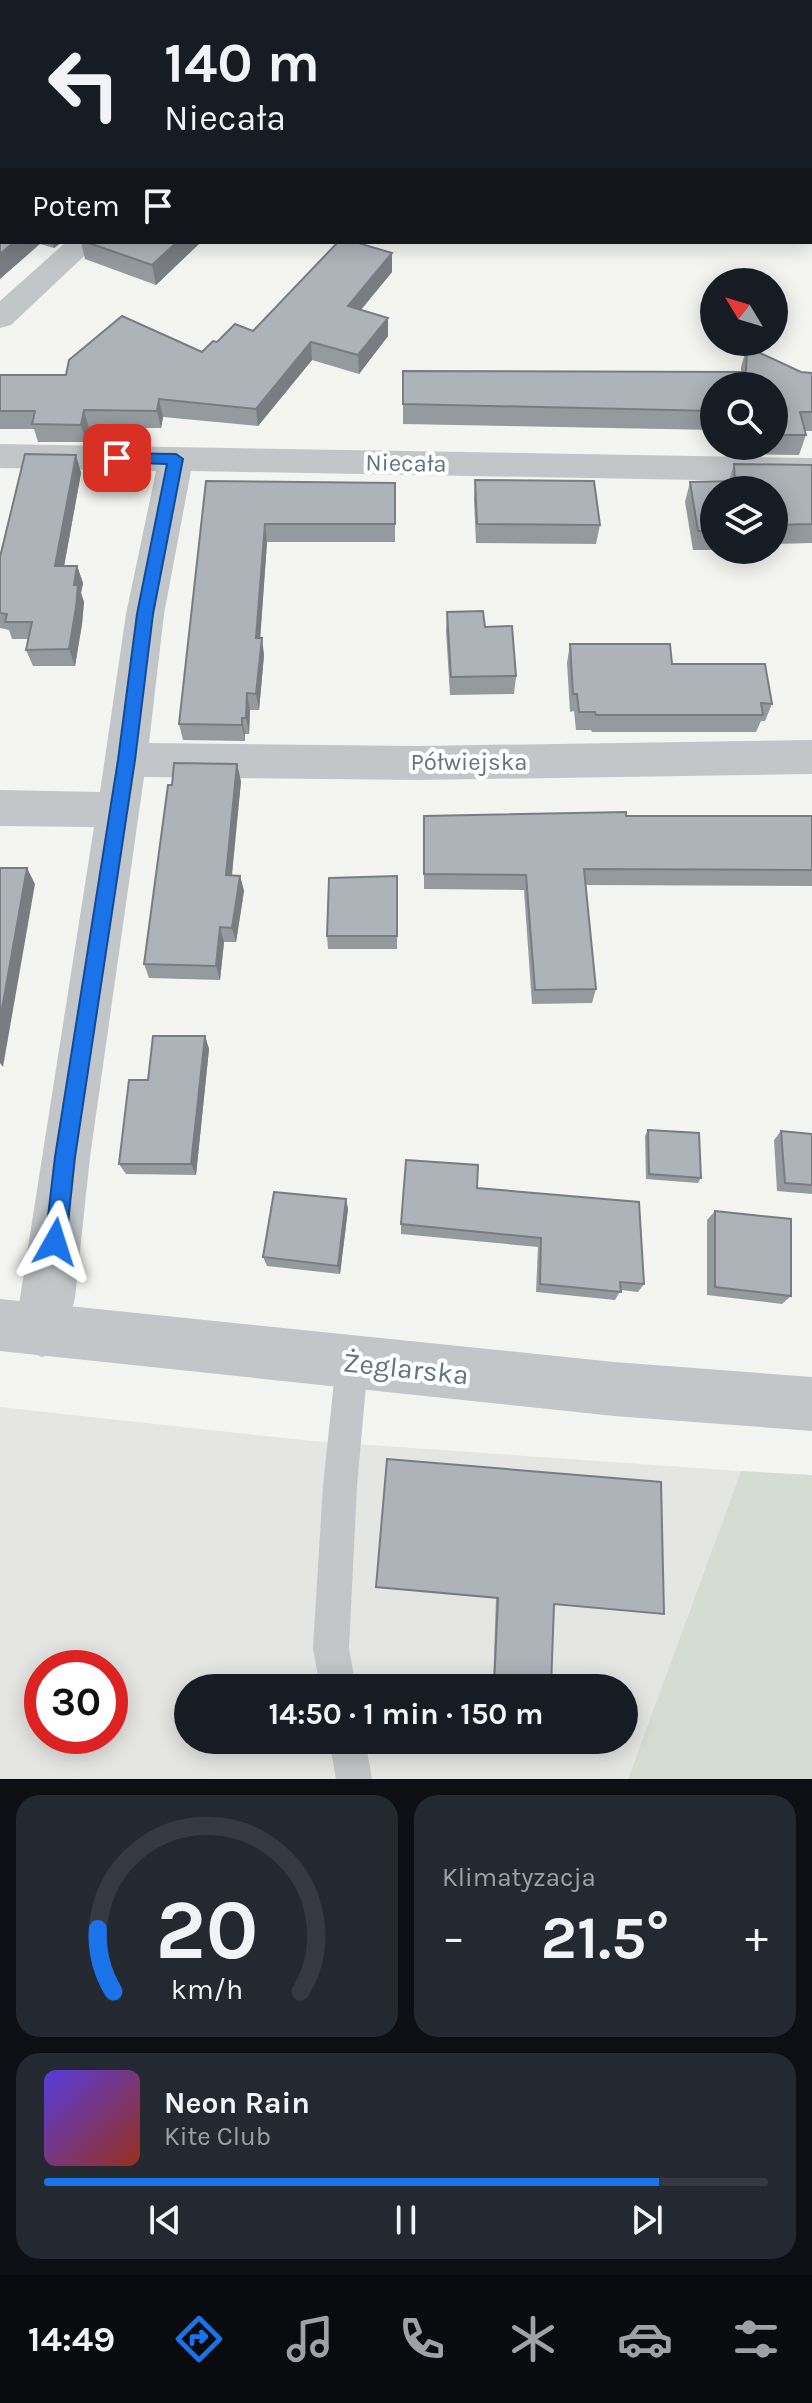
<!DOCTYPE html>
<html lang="pl">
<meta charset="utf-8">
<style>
body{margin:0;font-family:Karla,sans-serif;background:#242831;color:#f1f3f6;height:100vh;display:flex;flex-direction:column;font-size:30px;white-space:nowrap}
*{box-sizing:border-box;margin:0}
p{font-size:26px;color:#9ea1a6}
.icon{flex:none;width:44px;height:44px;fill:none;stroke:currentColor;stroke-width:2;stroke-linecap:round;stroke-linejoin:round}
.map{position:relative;height:1779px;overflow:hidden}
.drawer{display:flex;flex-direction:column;gap:16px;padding:16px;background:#0d0f14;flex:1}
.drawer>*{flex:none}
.hud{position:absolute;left:0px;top:0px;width:812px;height:244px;box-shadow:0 4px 20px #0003;background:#171b24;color:#f1f3f6;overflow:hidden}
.needle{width:52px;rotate:308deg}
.fabs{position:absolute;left:700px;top:268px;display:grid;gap:16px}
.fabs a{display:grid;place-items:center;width:88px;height:88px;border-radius:50%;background:#171b24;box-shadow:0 4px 20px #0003;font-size:40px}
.speed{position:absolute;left:24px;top:1650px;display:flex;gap:16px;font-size:40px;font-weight:700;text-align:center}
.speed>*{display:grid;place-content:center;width:104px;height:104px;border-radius:50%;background:#171b24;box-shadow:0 4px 20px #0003;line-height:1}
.speed .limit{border:12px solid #d22;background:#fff;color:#111}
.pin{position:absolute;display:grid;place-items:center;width:68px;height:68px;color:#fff;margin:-34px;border-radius:16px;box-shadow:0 4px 12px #0006}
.me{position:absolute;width:88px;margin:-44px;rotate:6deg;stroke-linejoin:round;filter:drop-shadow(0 0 6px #0008)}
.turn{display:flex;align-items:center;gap:28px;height:168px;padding:0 32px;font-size:36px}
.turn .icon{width:104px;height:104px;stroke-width:2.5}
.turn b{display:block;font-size:56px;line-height:68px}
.then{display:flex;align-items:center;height:76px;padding:0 32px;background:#0003;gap:16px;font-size:30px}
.big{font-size:60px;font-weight:700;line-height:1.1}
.drawer .card{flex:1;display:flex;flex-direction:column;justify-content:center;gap:12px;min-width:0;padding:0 28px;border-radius:24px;background:#242831}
.drawer .dial{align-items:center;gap:0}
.dial svg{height:208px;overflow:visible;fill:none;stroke:#363941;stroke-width:7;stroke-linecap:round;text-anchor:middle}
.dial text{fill:#f1f3f6;stroke:none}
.song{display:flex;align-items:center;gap:24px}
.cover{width:96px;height:96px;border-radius:12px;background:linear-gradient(135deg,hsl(250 70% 55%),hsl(10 70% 35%))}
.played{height:8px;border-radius:4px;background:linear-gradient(90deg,#1a73e8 85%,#363941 85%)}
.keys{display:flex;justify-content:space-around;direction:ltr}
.heat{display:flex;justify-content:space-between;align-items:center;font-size:44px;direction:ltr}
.drawer .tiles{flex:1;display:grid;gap:16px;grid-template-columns:1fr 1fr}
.card:last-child{grid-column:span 2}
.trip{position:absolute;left:174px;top:1674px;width:464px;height:80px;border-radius:40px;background:#171b24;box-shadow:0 4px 20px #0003;font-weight:700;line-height:80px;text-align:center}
.dock{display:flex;height:128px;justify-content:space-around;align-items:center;background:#090b0e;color:#9ea1a6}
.dock .icon{width:56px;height:56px}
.dock .on{color:#1a73e8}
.dock b{font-size:36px;color:#f1f3f6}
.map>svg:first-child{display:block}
.built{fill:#e5e6e4;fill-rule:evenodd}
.green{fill:#d5dcd1}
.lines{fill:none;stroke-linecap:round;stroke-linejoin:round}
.service{fill:#c2c6c9;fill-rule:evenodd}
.minor{fill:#c2c6c9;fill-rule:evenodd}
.tertiary{fill:#c2c6c9;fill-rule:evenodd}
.wall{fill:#959a9f}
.shaded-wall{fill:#797d82}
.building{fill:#adb3b9;stroke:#797d82;stroke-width:2}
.route{fill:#1a73e8;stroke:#114b97;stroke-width:2}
.labels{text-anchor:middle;stroke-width:8;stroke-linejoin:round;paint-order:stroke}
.street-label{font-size:24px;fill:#637382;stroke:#fff}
.near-street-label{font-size:28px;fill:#637382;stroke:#fff}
</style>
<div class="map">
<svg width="812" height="1779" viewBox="0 0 812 1779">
<rect width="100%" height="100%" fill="#f4f5f0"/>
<path class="built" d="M0,1407l312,34 429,30 -113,308h-628zM42,1668h68v68h-68zM188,1688h436v52h-436z"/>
<polygon class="green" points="741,1471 812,1475 812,1779 628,1779"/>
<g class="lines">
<g class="service">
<polygon points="352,1347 363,1352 368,1363 357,1486 349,1648 356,1688 320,1688 313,1648 323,1486 336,1363 341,1352"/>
<polygon points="329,1740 365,1740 372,1779 336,1779"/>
</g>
<g class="minor">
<rect x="0" y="108" width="2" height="16"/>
<polygon points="66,242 99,242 11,325 0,328 0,301"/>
<polygon points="0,444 812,458 812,482 191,471 164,614 149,743 419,746 812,740 812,774 419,780 144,777 90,1157 75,1298 61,1349 42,1357 23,1349 15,1330 94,827 0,826 0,790 100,792 126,614 156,471 0,468"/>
</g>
<polygon class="tertiary" points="0,1299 614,1362 812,1377 812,1431 614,1416 0,1351"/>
</g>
<g class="wall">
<polygon points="812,0 812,194 810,194 810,2"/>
<polygon points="2,242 62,242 54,248 40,244"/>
<polygon points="81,242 201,242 156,285 85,259"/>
<polygon points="392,272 361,310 388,318 388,336 359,374 312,360 258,426 163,417 161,428 89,428 86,442 38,442 34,429 0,429 0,375 66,375 202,352 217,342 253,331"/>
<polygon points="747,347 801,372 812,373 812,431 805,431 806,435 799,455 726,454 725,446 774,446 774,386 714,386 714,430 403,424 403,371 741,372 741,367"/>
<polygon points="76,455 81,473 64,566 77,566 83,583 81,593 84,602 82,624 75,666 33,666 26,650 29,639 12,639 9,630 0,628 0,557"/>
<polygon points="734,464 812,465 812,543 774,544 774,490 714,490 714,550 754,550 693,550 685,502 690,482 729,481"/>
<polygon points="475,480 600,525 596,544 476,543 474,500"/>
<polygon points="206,481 395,483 395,542 267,542 260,638 264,655 259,710 250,710 249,734 245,734 245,741 183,740 179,724"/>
<polygon points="447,612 485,627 516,676 514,694 450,695 446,631"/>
<polygon points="570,644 672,664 772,704 765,721 761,721 756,732 592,732 591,730 576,730 574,711 570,712 567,663"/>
<polygon points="241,781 232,876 240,876 244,891 236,942 224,942 220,980 149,978 144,964"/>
<polygon points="424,816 812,816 812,886 586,885 596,989 592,1003 532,1004 524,890 424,889"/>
<polygon points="397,876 397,949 328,949 327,936"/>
<polygon points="205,1036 209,1049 196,1175 126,1174 119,1164 148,1080"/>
<polygon points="648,1130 701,1178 698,1183 646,1179 645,1136"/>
<polygon points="781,1131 812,1134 812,1194 777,1191 774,1140"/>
<polygon points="477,1188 644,1284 638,1292 621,1290 615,1300 536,1292 538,1247 401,1234 401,1224"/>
<polygon points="346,1199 348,1209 340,1274 267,1266 263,1257"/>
<polygon points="715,1211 791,1296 782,1304 707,1295 707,1220"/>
<polygon points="496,1598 554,1604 494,1687 493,1686"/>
</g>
<g class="shaded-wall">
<polygon points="14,242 40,242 40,244 0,279 0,254"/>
<polygon points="53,242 62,242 54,248"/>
<polygon points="177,242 201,242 156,285 152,265"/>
<polygon points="392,253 392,272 349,324 348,306"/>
<polygon points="388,318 388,336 359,374 358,355"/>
<polygon points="311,342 312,360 258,426 256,409"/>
<polygon points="159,399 163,417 161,428 157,411"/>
<polygon points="84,410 89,428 86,442 81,425"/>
<polygon points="76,455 81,473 61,583 55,566"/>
<polygon points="265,524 267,542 259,655 256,638"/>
<polygon points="77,566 83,583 81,593 84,602 82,624 75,666 69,649 74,585"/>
<polygon points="262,638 264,655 259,710 256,694"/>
<polygon points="247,693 250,710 249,734 246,718"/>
<polygon points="242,718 245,734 245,741 242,725"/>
<polygon points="237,764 241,781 230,891 226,875"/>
<polygon points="27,868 35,884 3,1067 0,1063 0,1020"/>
<polygon points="240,876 244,891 236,942 232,928"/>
<polygon points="220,927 224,942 220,980 216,966"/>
<polygon points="205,1036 209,1049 196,1175 191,1164"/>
<polygon points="346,1199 348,1209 340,1274 338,1266"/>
</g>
<g class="building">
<polygon points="606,0 675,0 675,2 607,2"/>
<polygon points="739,0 812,0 812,177 810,177 810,2 739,2"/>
<polygon points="2,190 2,242 14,242 0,254 0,192"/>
<polygon points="86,242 177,242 152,265"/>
<polygon points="338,242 355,242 392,253 348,306 388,318 358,355 311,342 256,409 159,399 157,411 84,410 81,425 32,424 35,411 0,411 0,375 66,375 69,360 122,316 202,352 213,341 217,342 235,324 253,331"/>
<polygon points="747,347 801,372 812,373 812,412 800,412 806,435 774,435 774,386 714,386 714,411 403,404 403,371 746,372"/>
<polygon points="25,454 76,455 55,566 77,566 74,585 78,585 76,607 69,649 26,650 32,622 5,622 7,614 0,613 0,557"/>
<polygon points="734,464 812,465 812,524 774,525 774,490 714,490 714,531 698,531 690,482 735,481"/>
<polygon points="475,480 594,481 600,525 477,524"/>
<polygon points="206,481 395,483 395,524 265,524 256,638 262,638 256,694 247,693 246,718 242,718 242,725 179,724"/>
<polygon points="483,611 485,627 512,626 516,676 451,677 447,612"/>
<polygon points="570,644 670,644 672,664 765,664 772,704 761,703 763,715 596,715 595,712 579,712 577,694 573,694"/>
<polygon points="174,763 237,764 226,875 240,876 232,928 220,927 216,966 144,964 168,785 172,785"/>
<polygon points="626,812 626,816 812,816 812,870 584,869 596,989 535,990 526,875 424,874 424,816"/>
<polygon points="0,868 27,868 0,1020"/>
<polygon points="397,876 397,936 327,936 329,878"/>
<polygon points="153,1036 205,1036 191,1164 119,1164 129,1080 148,1080"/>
<polygon points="648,1130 699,1133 701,1178 649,1174"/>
<polygon points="781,1131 812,1134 812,1185 785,1183"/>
<polygon points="406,1160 478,1165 477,1188 639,1202 644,1284 620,1282 621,1292 540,1284 541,1238 401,1224"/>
<polygon points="274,1192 346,1199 338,1266 263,1257"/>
<polygon points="715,1211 791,1219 791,1296 715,1287"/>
<polygon points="387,1459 661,1482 664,1614 554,1604 551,1688 494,1687 498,1598 376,1587"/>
</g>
<polygon class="route" points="117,453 176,454 183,459 153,614 135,760 75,1157 66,1242 63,1249 55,1252 48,1249 45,1242 55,1157 118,760 137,614 167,464 112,462 112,455"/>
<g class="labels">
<g class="street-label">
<text transform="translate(406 463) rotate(1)" y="8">Niecała</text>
<text x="469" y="770">Półwiejska</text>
</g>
<g class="near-street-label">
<text transform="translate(406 1368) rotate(6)" y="10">Żeglarska</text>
</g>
</g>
</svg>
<div class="fabs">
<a><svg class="needle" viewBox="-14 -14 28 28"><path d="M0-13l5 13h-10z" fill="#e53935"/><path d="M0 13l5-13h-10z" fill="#9ea1a6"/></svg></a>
<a><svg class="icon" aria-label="search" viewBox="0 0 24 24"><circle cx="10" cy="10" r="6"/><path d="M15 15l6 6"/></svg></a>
<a><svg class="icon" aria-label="layers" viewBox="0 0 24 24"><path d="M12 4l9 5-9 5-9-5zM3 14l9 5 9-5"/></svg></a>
</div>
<div class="speed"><div class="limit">30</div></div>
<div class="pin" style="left:117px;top:458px;background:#d93025"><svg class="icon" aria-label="arrive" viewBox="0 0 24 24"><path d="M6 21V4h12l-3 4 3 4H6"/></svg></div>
<svg class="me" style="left:55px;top:1242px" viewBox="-20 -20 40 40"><path d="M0-17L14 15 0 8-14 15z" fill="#1a73e8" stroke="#fff" stroke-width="4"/></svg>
<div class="trip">14:50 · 1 min · 150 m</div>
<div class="hud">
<div class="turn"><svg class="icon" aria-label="left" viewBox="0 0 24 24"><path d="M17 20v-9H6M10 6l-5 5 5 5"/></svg><div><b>140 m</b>Niecała</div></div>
<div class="then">Potem<svg class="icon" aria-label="arrive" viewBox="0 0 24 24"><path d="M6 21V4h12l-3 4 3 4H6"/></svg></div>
</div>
</div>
<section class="drawer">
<div class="tiles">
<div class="card dial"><svg viewBox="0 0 100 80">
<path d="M14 69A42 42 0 1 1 86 69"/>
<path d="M14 69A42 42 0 0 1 8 45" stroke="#1a73e8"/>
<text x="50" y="56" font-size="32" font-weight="700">20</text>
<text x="50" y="72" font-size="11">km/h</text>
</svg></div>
<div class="card"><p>Klimatyzacja</p>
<div class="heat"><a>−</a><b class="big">21.5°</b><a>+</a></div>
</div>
<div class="card">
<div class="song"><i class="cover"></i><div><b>Neon Rain</b><p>Kite Club</p></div></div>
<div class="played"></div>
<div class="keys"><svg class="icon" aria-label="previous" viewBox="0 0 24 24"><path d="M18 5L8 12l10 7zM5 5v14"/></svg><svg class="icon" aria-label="pause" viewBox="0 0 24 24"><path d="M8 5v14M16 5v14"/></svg><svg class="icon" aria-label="next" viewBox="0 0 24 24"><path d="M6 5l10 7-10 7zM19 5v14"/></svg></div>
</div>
</div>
</section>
<nav class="dock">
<b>14:49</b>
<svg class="icon on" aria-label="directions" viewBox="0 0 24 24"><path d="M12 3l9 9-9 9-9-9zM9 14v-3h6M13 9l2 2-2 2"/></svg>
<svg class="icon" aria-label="music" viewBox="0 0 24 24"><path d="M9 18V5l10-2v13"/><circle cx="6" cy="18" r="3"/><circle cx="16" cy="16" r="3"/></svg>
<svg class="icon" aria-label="phone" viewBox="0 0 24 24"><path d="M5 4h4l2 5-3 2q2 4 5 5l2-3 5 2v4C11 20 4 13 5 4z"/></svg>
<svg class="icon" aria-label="climate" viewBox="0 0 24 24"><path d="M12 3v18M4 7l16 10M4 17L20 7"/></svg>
<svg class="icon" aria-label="car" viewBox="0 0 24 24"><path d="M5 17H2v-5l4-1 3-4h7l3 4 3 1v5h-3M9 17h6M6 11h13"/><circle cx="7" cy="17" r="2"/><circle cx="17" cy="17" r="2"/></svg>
<svg class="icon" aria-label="filters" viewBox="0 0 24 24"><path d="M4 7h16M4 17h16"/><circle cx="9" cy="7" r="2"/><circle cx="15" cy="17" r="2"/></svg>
</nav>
